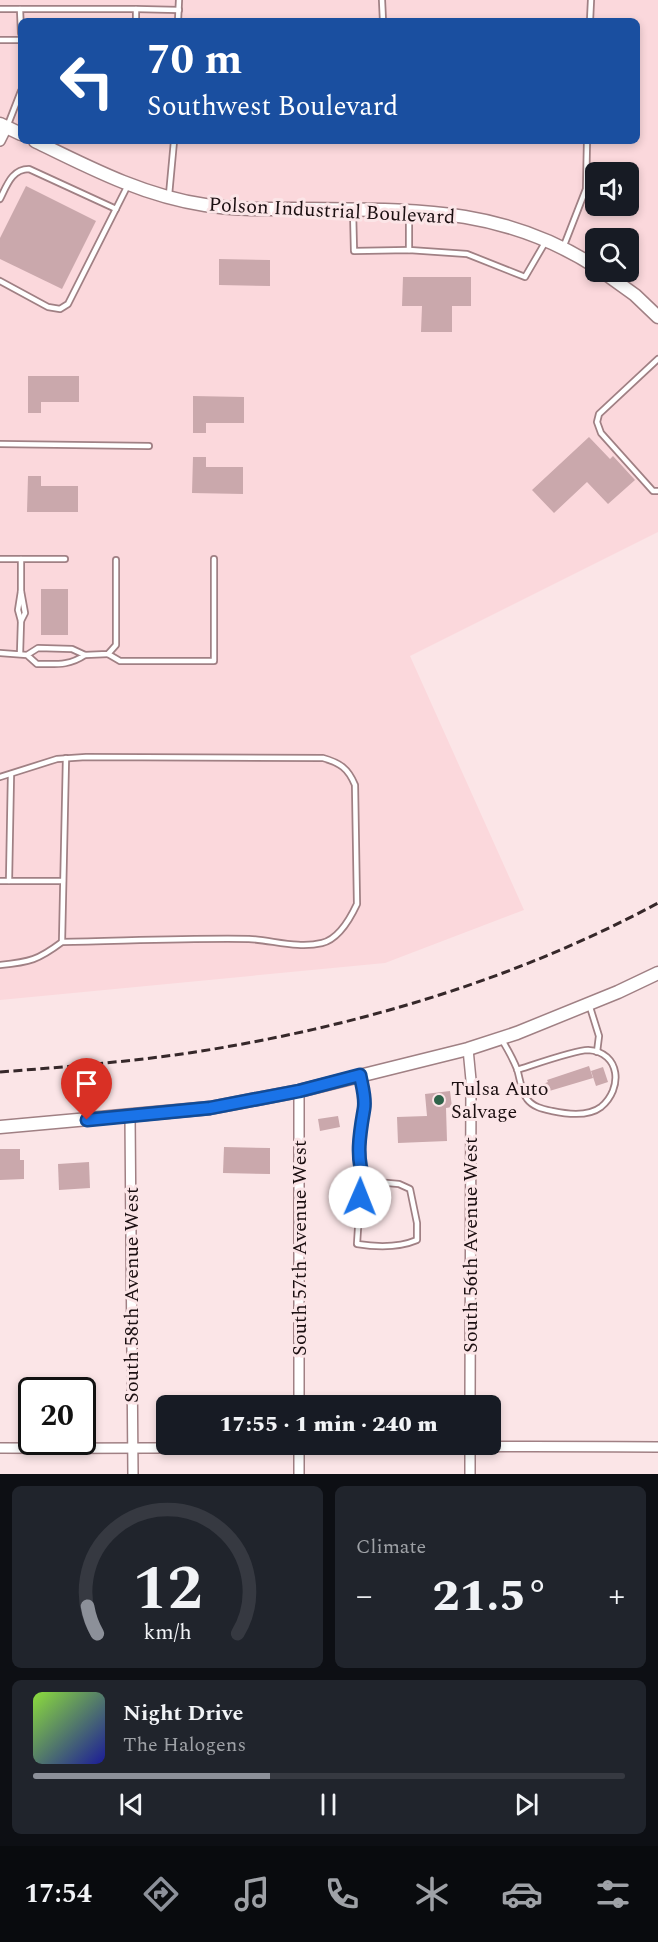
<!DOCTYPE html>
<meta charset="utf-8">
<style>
body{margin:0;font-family:Spectral,serif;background:#20242c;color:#f1f3f6;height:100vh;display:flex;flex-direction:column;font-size:22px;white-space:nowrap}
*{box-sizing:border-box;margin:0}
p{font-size:20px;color:#9ea1a6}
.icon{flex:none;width:33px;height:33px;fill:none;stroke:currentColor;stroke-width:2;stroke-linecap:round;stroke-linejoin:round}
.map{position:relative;height:1474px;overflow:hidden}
.panel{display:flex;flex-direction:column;gap:12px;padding:12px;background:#0d0f14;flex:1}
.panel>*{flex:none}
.hud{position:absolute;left:18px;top:18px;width:622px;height:126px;border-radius:9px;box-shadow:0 3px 9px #0003;background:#1a4fa0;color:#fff;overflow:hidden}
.controls{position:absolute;left:585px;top:162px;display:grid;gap:12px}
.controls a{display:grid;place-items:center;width:54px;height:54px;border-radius:9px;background:#171b24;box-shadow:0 3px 9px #0003;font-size:30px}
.speed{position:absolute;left:18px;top:1377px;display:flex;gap:12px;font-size:30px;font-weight:700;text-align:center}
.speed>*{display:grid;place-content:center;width:78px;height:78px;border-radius:50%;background:#171b24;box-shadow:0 3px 9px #0003;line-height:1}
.speed .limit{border:3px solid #111;border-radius:9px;background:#fff;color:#111}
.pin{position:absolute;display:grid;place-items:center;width:51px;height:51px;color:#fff;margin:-62px -26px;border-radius:50% 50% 50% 0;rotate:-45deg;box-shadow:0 0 6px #0007}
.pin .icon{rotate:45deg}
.me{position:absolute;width:66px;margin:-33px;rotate:1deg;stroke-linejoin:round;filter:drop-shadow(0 0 4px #0008)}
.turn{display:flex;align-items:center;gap:21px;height:126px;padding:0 30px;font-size:27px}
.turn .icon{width:78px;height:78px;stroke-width:2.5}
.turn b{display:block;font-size:42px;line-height:51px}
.big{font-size:45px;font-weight:800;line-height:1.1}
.panel .tile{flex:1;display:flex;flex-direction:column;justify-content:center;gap:9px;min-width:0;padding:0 21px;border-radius:9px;background:#20242c}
.panel .dial{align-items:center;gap:0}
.dial svg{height:156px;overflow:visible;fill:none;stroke:#363941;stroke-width:7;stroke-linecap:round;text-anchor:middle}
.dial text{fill:#f1f3f6;stroke:none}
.song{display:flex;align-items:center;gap:18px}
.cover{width:72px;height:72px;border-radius:9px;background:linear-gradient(135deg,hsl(90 70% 55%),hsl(240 70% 35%))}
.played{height:6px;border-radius:3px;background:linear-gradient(90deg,#8c9099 40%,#363941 40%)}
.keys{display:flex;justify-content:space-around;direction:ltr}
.heat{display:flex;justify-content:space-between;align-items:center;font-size:33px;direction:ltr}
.panel .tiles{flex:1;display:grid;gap:12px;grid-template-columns:1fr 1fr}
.tile:last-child{grid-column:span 2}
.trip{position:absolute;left:156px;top:1395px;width:345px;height:60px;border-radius:9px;background:#171b24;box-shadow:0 3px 9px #0003;font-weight:800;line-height:60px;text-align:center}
.tab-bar{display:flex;height:96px;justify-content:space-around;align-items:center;background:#090b0e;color:#9ea1a6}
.tab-bar .icon{width:42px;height:42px}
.tab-bar .on{color:#8c9099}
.tab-bar b{font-size:27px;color:#f1f3f6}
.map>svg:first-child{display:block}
.built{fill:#fbd8dc;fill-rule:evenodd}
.building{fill:#caa8ac}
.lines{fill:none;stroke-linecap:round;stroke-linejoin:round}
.service-casing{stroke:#a08084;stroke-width:8}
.minor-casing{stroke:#a08084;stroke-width:12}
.tertiary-casing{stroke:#a08084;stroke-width:15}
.service{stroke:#fff;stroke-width:4.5}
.minor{stroke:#fff;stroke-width:9}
.tertiary{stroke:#fff;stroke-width:12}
.rail{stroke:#36282a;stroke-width:3;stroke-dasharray:9 4.5;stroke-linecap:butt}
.route-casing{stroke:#114b97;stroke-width:15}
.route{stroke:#1a73e8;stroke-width:10}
.poi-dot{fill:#2e6349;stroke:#fbe5e7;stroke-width:2}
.labels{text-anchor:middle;stroke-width:6;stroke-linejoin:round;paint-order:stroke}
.street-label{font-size:20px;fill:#1b0f11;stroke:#fbe5e7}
.poi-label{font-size:20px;fill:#1b0f11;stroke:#fbe5e7;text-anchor:start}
</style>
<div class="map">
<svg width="658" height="1474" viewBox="0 0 658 1474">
<rect width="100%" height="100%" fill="#fbe5e7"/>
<path class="built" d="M0,0h658v532l-248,124 114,254 -139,53 -385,37zM21,21h617v120h-617zM596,172h32v34h-32zM596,238h32v34h-32z"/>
<g class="building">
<polygon points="26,186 96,221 62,289 0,259 0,238"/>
<polygon points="219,259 270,260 270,286 219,285"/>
<polygon points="403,277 471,277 471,306 452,306 452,332 421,332 422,306 402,306"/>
<polygon points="28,376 79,376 79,402 41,402 41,413 28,413"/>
<polygon points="193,396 244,397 244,423 206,423 206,433 193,433"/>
<polygon points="589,437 610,459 613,456 635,480 608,504 587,482 554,513 532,490"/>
<polygon points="193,457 206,457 206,467 243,467 243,494 192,493"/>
<polygon points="28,476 41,476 41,486 78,486 78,512 27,512"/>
<rect x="41" y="589" width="27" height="46"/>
<polygon points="589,1066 593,1078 546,1092 543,1084 548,1082 547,1080"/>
<polygon points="603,1067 608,1082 596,1086 591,1071"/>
<polygon points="450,1091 452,1107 446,1108 447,1141 398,1143 397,1117 427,1116 425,1094"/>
<polygon points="338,1116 340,1127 320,1131 318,1119"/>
<polygon points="224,1147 270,1148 270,1174 223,1173"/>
<polygon points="0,1149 20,1149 20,1160 24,1160 24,1179 0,1180"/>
<polygon points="89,1162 90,1188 59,1190 58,1164"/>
</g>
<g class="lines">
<g class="service-casing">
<g id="service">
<polyline points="382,0 383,21"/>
<polyline points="0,9 20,9 21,33"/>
<polyline points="20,9 136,9 136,21"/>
<polyline points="136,9 179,10"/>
<polyline points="178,21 179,0"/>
<polyline points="590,21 591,0"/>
<polyline points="0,40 21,40"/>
<polyline points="7,127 21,91"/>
<polyline points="169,195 174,141"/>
<path d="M0,199c7,-14 12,-30 29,-30l87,40"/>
<polyline points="353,210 354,251 409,250 467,254 525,277 546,241"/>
<polyline points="563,248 586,189 587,141"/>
<polyline points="409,250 409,213"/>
<polyline points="0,281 48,307 60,309 68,304 128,185"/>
<polyline points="658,359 599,414 597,422 601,433 653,491 658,491"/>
<polyline points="0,444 149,446"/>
<polyline points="0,559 65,559"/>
<polyline points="21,621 25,613 21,591 21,559"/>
<path d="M0,653l27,2 11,-7 34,1 13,6c-16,11 -29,9 -48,9l-10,-9"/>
<polyline points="20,654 21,621 18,610 21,591"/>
<polyline points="108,654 120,661 214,661 214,559"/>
<polyline points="85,655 108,654 116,645 116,560"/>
<path d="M0,777l57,-18 29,-2 237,1c17,5 25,10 32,27l2,119c-7,15 -18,35 -35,39 -24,6 -50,-3 -73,-4 -62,-1 -125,2 -187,3 -24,18 -32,20 -62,23"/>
<polyline points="0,881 9,881 11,774"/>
<polyline points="9,881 63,881"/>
<polyline points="62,942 66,758"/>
<polyline points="589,1004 599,1036 597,1052"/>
<path d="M502,1040c6,10 11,19 15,29 3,9 4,23 10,30 6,8 16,10 25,12 14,3 36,6 49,-4 22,-18 20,-55 -13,-57 -13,0 -55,15 -71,20"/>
<path d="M360,1078l5,29 -5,15v21l1,29 4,9 -5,16 -3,47c19,3 41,4 60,-4v-17l-7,-34 -11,-5 -34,-3"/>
</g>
</g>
<g class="minor-casing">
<g id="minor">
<polyline points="0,141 7,127"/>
<polyline points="468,1049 471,1080 470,1406"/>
<polyline points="299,1091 299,1406"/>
<polyline points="130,1116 133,1474"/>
<polyline points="470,1444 470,1474"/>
<path d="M0,1448c219,1 439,-3 658,-1"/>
<polyline points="299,1474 299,1444"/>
</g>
</g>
<g class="tertiary-casing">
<g id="tertiary">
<polyline points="0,124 21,134"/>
<path d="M35,141c55,27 109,55 170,64 32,5 64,4 96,4 108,1 199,-4 295,58"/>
<polyline points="603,272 635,295 658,317"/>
<polyline points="0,1127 210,1108 299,1091 468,1049 517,1033 618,992 658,973"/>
</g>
</g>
<use href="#service" class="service"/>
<use href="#minor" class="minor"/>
<use href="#tertiary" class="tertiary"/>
<path class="rail" d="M0,1072c63,-5 127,-10 189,-19 163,-25 324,-72 469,-150"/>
</g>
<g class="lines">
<g class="route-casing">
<path id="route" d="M87,1120l123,-12 89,-17 61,-16c2,11 6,23 4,34 -4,23 -9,50 1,72l-5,16"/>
</g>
<use href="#route" class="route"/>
</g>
<circle class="poi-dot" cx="439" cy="1100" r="6"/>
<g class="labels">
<g class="street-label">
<text transform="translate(332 210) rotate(3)" y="7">Polson Industrial Boulevard</text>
<text transform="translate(470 1245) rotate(-90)" y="7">South 56th Avenue West</text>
<text transform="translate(299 1248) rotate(-90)" y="7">South 57th Avenue West</text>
<text transform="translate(131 1295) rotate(-90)" y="7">South 58th Avenue West</text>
</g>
<g class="poi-label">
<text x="451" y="1095">Tulsa Auto<tspan x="451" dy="23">Salvage</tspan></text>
</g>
</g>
</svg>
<div class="controls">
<a><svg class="icon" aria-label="sound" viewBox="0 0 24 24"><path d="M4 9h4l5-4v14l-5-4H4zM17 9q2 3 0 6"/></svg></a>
<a><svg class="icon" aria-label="search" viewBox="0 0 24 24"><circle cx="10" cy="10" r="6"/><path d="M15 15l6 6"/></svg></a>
</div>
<div class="speed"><div class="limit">20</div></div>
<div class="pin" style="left:87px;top:1120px;background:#d93025"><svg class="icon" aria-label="arrive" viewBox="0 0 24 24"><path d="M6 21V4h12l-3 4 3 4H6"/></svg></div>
<svg class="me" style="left:360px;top:1197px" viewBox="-20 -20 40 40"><circle r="19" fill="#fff"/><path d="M0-13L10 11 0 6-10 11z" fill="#1a73e8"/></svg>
<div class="trip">17:55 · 1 min · 240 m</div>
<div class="hud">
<div class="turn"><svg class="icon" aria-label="left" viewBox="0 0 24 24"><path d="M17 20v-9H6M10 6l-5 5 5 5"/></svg><div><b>70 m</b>Southwest Boulevard</div></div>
</div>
</div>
<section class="panel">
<div class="tiles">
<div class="tile dial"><svg viewBox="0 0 100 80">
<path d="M14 69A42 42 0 1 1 86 69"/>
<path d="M14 69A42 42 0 0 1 9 55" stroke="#8c9099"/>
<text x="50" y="56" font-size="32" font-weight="700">12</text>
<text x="50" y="72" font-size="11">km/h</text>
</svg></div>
<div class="tile"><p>Climate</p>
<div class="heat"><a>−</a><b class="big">21.5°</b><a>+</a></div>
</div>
<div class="tile">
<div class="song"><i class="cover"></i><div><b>Night Drive</b><p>The Halogens</p></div></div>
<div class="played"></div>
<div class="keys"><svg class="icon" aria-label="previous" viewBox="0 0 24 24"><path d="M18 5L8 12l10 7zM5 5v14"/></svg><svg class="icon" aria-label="pause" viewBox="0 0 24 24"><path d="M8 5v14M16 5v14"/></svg><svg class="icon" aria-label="next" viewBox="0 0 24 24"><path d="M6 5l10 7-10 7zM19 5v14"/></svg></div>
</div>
</div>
</section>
<nav class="tab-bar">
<b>17:54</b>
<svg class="icon on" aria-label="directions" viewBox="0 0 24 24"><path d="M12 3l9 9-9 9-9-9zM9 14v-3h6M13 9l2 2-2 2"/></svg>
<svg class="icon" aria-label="music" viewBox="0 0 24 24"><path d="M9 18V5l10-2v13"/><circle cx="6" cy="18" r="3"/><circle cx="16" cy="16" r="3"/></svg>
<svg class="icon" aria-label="phone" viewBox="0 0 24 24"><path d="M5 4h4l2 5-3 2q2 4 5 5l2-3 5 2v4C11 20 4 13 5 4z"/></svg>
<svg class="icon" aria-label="climate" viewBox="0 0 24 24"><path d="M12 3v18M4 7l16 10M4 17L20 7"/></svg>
<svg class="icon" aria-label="car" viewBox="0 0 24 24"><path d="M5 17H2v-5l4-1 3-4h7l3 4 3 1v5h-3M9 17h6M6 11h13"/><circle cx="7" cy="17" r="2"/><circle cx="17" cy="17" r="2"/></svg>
<svg class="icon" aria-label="filters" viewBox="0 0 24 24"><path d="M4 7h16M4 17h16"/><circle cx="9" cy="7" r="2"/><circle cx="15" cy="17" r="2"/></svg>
</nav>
